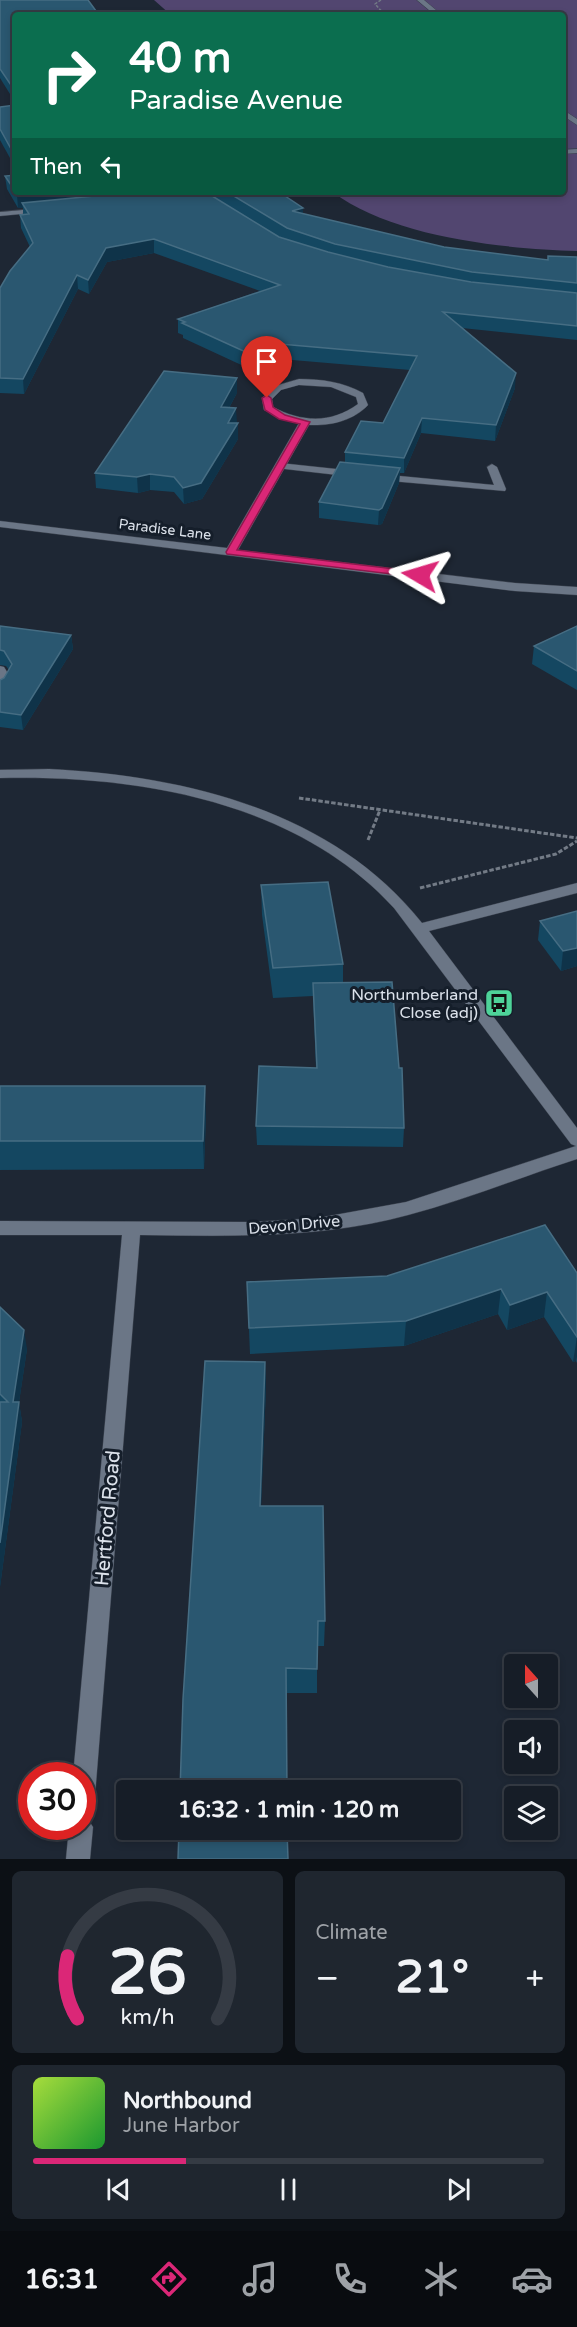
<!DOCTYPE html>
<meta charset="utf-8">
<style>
body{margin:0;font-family:"Varela Round",sans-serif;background:#1f262f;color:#f1f3f6;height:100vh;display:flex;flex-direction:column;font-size:22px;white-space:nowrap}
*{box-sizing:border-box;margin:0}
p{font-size:20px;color:#9ea2a7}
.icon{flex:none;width:33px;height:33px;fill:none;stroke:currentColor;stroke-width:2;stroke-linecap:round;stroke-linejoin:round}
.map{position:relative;height:1859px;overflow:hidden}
.panel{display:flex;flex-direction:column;gap:12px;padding:12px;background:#0c1015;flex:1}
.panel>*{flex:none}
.banner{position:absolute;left:12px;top:12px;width:554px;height:183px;border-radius:6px;box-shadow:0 3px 9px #0003,0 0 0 2px #353b44;background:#0b6e4f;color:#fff;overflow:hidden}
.needle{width:39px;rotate:339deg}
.buttons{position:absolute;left:504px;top:1654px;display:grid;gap:12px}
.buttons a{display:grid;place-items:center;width:54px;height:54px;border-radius:6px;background:#161d27;box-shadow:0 3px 9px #0003,0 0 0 2px #353b44;font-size:30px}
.speed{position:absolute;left:18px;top:1762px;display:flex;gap:12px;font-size:30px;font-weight:700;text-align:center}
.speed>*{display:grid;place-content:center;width:78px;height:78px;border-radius:50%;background:#161d27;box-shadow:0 3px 9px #0003,0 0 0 2px #353b44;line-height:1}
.speed .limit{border:9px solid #d22;background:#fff;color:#111}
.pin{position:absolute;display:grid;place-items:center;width:51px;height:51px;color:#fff;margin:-62px -26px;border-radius:50% 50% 50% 0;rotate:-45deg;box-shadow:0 0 6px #0007}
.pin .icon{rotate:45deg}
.me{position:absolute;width:66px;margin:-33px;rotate:277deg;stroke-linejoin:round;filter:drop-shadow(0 0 4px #0008)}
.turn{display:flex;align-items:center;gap:21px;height:126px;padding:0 18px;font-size:27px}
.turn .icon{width:78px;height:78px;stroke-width:2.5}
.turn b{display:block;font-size:42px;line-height:51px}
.then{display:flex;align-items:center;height:57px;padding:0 18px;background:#0003;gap:12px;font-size:22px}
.big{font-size:45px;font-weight:700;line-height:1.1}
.panel .card{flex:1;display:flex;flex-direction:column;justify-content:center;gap:9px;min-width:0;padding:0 21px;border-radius:9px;background:#1f262f}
.panel .dial{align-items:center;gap:0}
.dial svg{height:156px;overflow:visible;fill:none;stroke:#353b44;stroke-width:7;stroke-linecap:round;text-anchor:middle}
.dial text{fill:#f1f3f6;stroke:none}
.song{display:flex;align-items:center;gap:18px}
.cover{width:72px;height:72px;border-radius:9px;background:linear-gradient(135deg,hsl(80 70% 55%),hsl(130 70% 35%))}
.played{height:6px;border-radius:3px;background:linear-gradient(90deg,#db2777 30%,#353b44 30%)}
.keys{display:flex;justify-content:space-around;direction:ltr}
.heat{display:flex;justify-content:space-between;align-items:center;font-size:33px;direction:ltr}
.panel .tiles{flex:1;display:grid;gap:12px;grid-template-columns:1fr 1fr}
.card:last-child{grid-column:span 2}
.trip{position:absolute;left:116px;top:1780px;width:345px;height:60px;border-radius:6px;background:#161d27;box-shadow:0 3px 9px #0003,0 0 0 2px #353b44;font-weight:700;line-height:60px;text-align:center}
.menu{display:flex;height:96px;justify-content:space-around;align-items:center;background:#090c10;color:#9ea2a7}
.menu .icon{width:42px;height:42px}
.menu .on{color:#db2777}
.menu b{font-size:27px;color:#f1f3f6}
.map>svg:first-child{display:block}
.green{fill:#524670}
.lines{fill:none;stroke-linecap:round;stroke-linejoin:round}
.lane-casing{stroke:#3b424e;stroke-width:1}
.street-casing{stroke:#3b424e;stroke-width:1}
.path-far1{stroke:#737b86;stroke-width:1.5;stroke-dasharray:3 1.5;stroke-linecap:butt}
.path{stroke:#737b86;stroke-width:3;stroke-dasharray:4.5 2;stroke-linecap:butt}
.lane{fill:#6b7686;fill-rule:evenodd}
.street{fill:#6b7686;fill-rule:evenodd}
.wall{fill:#144761}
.shaded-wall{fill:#0f3349}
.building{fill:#2a5770;stroke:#466d83;stroke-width:1.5}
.route{fill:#db2777;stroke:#8e194d;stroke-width:1.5}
.labels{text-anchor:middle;stroke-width:6;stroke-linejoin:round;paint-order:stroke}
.far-street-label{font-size:14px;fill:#dce2eb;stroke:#151e2a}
.poi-label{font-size:16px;fill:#dce2eb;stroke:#151e2a;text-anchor:end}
.street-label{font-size:16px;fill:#dce2eb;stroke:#151e2a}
.near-street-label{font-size:20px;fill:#dce2eb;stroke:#151e2a}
</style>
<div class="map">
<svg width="577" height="1859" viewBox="0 0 577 1859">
<rect width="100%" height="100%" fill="#1e2734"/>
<path class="green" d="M154,0h423v251c-72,-2 -186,-14 -244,-59h229v-177h-391z"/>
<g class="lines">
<g class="lane-casing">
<g id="lane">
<polygon points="417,0 424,0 442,15 435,15"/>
<polygon points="562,109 577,119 577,125 562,115"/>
<polygon points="577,149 577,153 562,154 562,150"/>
<polygon points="280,463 355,471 360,474 355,477 276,468 276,464"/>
<polygon points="492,464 497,467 506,489 505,491 379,480 374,477 379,474 494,485 487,467"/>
<polygon points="0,666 4,667 12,680 4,692 0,693"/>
</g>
</g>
<g class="street-casing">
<g id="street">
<polygon points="45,208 45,212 42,212 0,216 0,212"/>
<path d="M299,379c23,0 44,3 64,14l5,12c-15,16 -38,21 -59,20l-71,125 277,33 62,4v8l-62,-4 -515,-64v-6l227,27 72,-125 -35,-13 -2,-12 13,-12zM299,385l32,2 25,10 2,7c-27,20 -57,18 -85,3l-1,-8 9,-9z"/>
<path d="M49,769c137,7 284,42 373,154l155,-40v10l-148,38 148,197v31c-56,18 -112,41 -169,56 -87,24 -178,21 -268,20l-46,573 -4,8 -3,2 6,9 -3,32h-24l3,-32h13v-51h-9l49,-541h-122v-14l252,1 66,-4 88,-16 170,-56 -5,-2 -177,-236c-98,-107 -255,-133 -394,-130v-8z"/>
</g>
</g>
<polyline class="path-far1" points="381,0 375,4 385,15"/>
<g class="path">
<polyline points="299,798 577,838"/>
<polyline points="368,840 380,810"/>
<polyline points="420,888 556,854 577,841"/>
</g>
<use href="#lane" class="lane"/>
<use href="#street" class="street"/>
</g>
<g class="wall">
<polygon points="0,0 15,15 15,102 0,78"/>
<polygon points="15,105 15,167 0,140 0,107"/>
<polygon points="5,176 15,192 279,192 303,214 444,247 547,260 577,257 577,340 462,328 515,388 495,441 421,433 404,473 400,473 399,483 382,524 378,525 319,518 319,502 345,462 345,452 383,423 410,370 257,357 250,369 183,338 183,335 178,333 178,319 260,291 154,253 107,262 89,294 78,289 24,394 0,393 0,288 30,247 21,228 20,215 23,214 23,208 18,208 7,189"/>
<polygon points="237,393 229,408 237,423 238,423 238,439 202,499 184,504 174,492 150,490 138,493 96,488 95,473"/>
<polygon points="0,626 71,635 73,649 23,730 0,727 0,680 4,678 9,670 6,666 0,665"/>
<polygon points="577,626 577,690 532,664 534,646"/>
<polygon points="261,885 343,964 343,983 399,1068 404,1128 403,1147 257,1145 256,1126 316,1068 313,996 273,998 262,915"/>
<polygon points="577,911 577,966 561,971 538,940 540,921"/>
<polygon points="0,1086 206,1114 204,1169 0,1170"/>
<polygon points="577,1273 577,1363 576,1361 573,1362 544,1317 507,1330 498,1314 404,1346 250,1354 247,1282"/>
<polygon points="0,1307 27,1349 19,1402 22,1422 0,1587"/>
<polygon points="265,1362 266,1388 261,1506 325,1621 324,1646 317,1646 317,1693 286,1693 183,1699"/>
</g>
<g class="shaded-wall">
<polygon points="47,192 165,192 22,203 23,208 18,208 17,195"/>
<polygon points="303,208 303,221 292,211"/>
<polygon points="154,239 154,253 107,262 89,294 88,280 106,248"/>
<polygon points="77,275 78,289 24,394 23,379"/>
<polygon points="257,342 257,357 250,369 250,354"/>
<polygon points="516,373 515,388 495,441 496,425"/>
<polygon points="237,378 237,393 221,422 221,407"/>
<polygon points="236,408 237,423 228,423"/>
<polygon points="422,418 421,433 404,473 404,458"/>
<polygon points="238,423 238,439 202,499 184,504 183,488"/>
<polygon points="400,468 399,483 382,524 378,525 379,510"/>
<polygon points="150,474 150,490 138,493 137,477"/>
<polygon points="71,635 73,649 23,730 21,715"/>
<polygon points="577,948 577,966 561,971 563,951"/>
<polygon points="205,1086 206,1114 204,1169 203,1141"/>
<polygon points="501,1289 498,1314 404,1346 406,1321"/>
<polygon points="547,1292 544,1317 507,1330 510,1305"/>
<polygon points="24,1330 27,1349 16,1422 13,1402"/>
<polygon points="577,1337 577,1356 576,1361 573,1362"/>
<polygon points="265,1362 266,1388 260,1532 260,1506"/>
<polygon points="19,1402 22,1422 0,1587 0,1543"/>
</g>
<g class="building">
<polygon points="0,0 88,0 99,15 15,15 15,91 0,69"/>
<polygon points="15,105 15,156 0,129 0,107"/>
<polygon points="15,175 15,191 5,176"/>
<polygon points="15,192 47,192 17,195"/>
<polygon points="136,192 202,192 209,194 279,237 328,252 388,267 471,282 577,293 577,326 443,312 516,373 496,425 422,418 404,458 345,452 361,421 383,423 417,356 257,342 250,354 182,323 185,322 178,319 280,285 154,239 106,248 88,280 77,275 23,379 0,378 0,288 10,271 33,243 20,215 29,214 22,203"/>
<polygon points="227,192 279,192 303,208 292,211 444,247 548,260 548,256 577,257 577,283 472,272 335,244 287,228"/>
<polygon points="164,371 237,378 221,407 236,408 228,423 238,423 201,483 183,488 174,477 150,474 137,477 95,473"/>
<polygon points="340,462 400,468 382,508 379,510 319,502"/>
<polygon points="0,626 71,635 21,715 0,712 0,680 4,678 12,664 4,651 0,650"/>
<polygon points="577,626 577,671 534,646"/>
<polygon points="328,882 343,964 273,968 261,885"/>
<polygon points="577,911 577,948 563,951 540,921"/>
<polygon points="392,982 399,1068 402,1068 404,1128 256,1126 259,1066 317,1068 313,983"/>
<polygon points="0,1086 205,1086 203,1141 0,1141"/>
<polygon points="545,1225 577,1273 577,1337 547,1292 510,1305 501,1289 406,1321 249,1328 247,1282 387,1276"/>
<polygon points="0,1307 24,1330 13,1402 19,1402 0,1543 0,1402 8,1402 0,1394"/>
<polygon points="205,1361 265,1362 260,1506 323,1506 325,1621 318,1621 317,1669 286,1668 287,1791 180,1791 183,1699"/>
<polygon points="179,1830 287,1830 288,1859 178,1859"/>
</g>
<polygon class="route" points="267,395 271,398 273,407 285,415 310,422 237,550 420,572 425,575 424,578 227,554 226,552 300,424 279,419 265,410 262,398"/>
<defs>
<g id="bus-square" transform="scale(1.5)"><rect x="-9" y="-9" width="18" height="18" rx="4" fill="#4ed399" stroke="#151e2a"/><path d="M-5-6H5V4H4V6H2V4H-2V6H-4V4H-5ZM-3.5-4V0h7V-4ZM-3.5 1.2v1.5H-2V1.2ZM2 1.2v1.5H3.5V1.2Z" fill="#111"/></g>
</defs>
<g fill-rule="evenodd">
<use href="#bus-square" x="499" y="1003"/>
</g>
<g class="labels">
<g class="far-street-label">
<text transform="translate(165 529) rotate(7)" y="5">Paradise Lane</text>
</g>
<g class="poi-label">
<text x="478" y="1000">Northumberland<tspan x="478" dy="18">Close (adj)</tspan></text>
</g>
<g class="street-label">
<text transform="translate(294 1224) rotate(-5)" y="6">Devon Drive</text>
</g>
<g class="near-street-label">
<text transform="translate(107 1518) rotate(-85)" y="7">Hertford Road</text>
</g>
</g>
</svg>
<div class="buttons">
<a><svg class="needle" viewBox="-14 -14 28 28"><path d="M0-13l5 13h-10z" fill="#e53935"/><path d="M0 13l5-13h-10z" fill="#9ea2a7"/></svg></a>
<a><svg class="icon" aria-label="sound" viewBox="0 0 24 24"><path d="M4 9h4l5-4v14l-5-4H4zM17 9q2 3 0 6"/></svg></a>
<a><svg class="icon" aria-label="layers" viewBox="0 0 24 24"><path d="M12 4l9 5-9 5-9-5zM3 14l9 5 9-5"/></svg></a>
</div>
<div class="speed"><div class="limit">30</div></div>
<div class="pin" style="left:267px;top:398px;background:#d93025"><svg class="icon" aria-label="arrive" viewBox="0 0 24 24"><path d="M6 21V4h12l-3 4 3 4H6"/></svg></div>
<svg class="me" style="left:420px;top:575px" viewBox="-20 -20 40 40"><path d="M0-17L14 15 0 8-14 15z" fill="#db2777" stroke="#fff" stroke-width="4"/></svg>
<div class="trip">16:32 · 1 min · 120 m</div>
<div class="banner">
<div class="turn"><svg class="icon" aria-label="right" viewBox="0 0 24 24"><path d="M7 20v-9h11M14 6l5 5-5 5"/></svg><div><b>40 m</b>Paradise Avenue</div></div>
<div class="then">Then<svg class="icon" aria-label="left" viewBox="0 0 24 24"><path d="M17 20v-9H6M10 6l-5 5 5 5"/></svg></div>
</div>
</div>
<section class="panel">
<div class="tiles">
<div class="card dial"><svg viewBox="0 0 100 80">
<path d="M14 69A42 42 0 1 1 86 69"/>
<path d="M14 69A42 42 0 0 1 9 37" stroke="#db2777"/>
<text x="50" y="56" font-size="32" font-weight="700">26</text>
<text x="50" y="72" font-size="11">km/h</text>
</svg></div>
<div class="card"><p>Climate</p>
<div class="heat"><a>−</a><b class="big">21°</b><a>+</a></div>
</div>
<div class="card">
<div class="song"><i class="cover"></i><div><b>Northbound</b><p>June Harbor</p></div></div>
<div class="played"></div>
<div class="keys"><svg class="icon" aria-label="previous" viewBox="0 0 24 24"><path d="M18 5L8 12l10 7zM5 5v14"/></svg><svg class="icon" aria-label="pause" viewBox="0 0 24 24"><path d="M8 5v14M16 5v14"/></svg><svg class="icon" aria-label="next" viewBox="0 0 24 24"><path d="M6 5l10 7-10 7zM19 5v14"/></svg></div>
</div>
</div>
</section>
<nav class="menu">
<b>16:31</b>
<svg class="icon on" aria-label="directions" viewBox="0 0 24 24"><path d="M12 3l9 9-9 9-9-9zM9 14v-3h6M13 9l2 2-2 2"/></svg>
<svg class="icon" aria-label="music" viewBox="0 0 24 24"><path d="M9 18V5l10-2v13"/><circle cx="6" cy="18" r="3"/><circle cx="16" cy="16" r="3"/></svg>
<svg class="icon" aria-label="phone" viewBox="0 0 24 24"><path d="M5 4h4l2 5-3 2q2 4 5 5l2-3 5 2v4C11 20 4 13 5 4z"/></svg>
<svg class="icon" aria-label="climate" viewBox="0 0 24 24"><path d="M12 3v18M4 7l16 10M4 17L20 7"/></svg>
<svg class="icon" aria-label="car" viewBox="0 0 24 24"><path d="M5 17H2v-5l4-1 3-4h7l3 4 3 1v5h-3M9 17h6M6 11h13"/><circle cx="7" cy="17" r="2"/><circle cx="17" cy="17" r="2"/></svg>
</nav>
